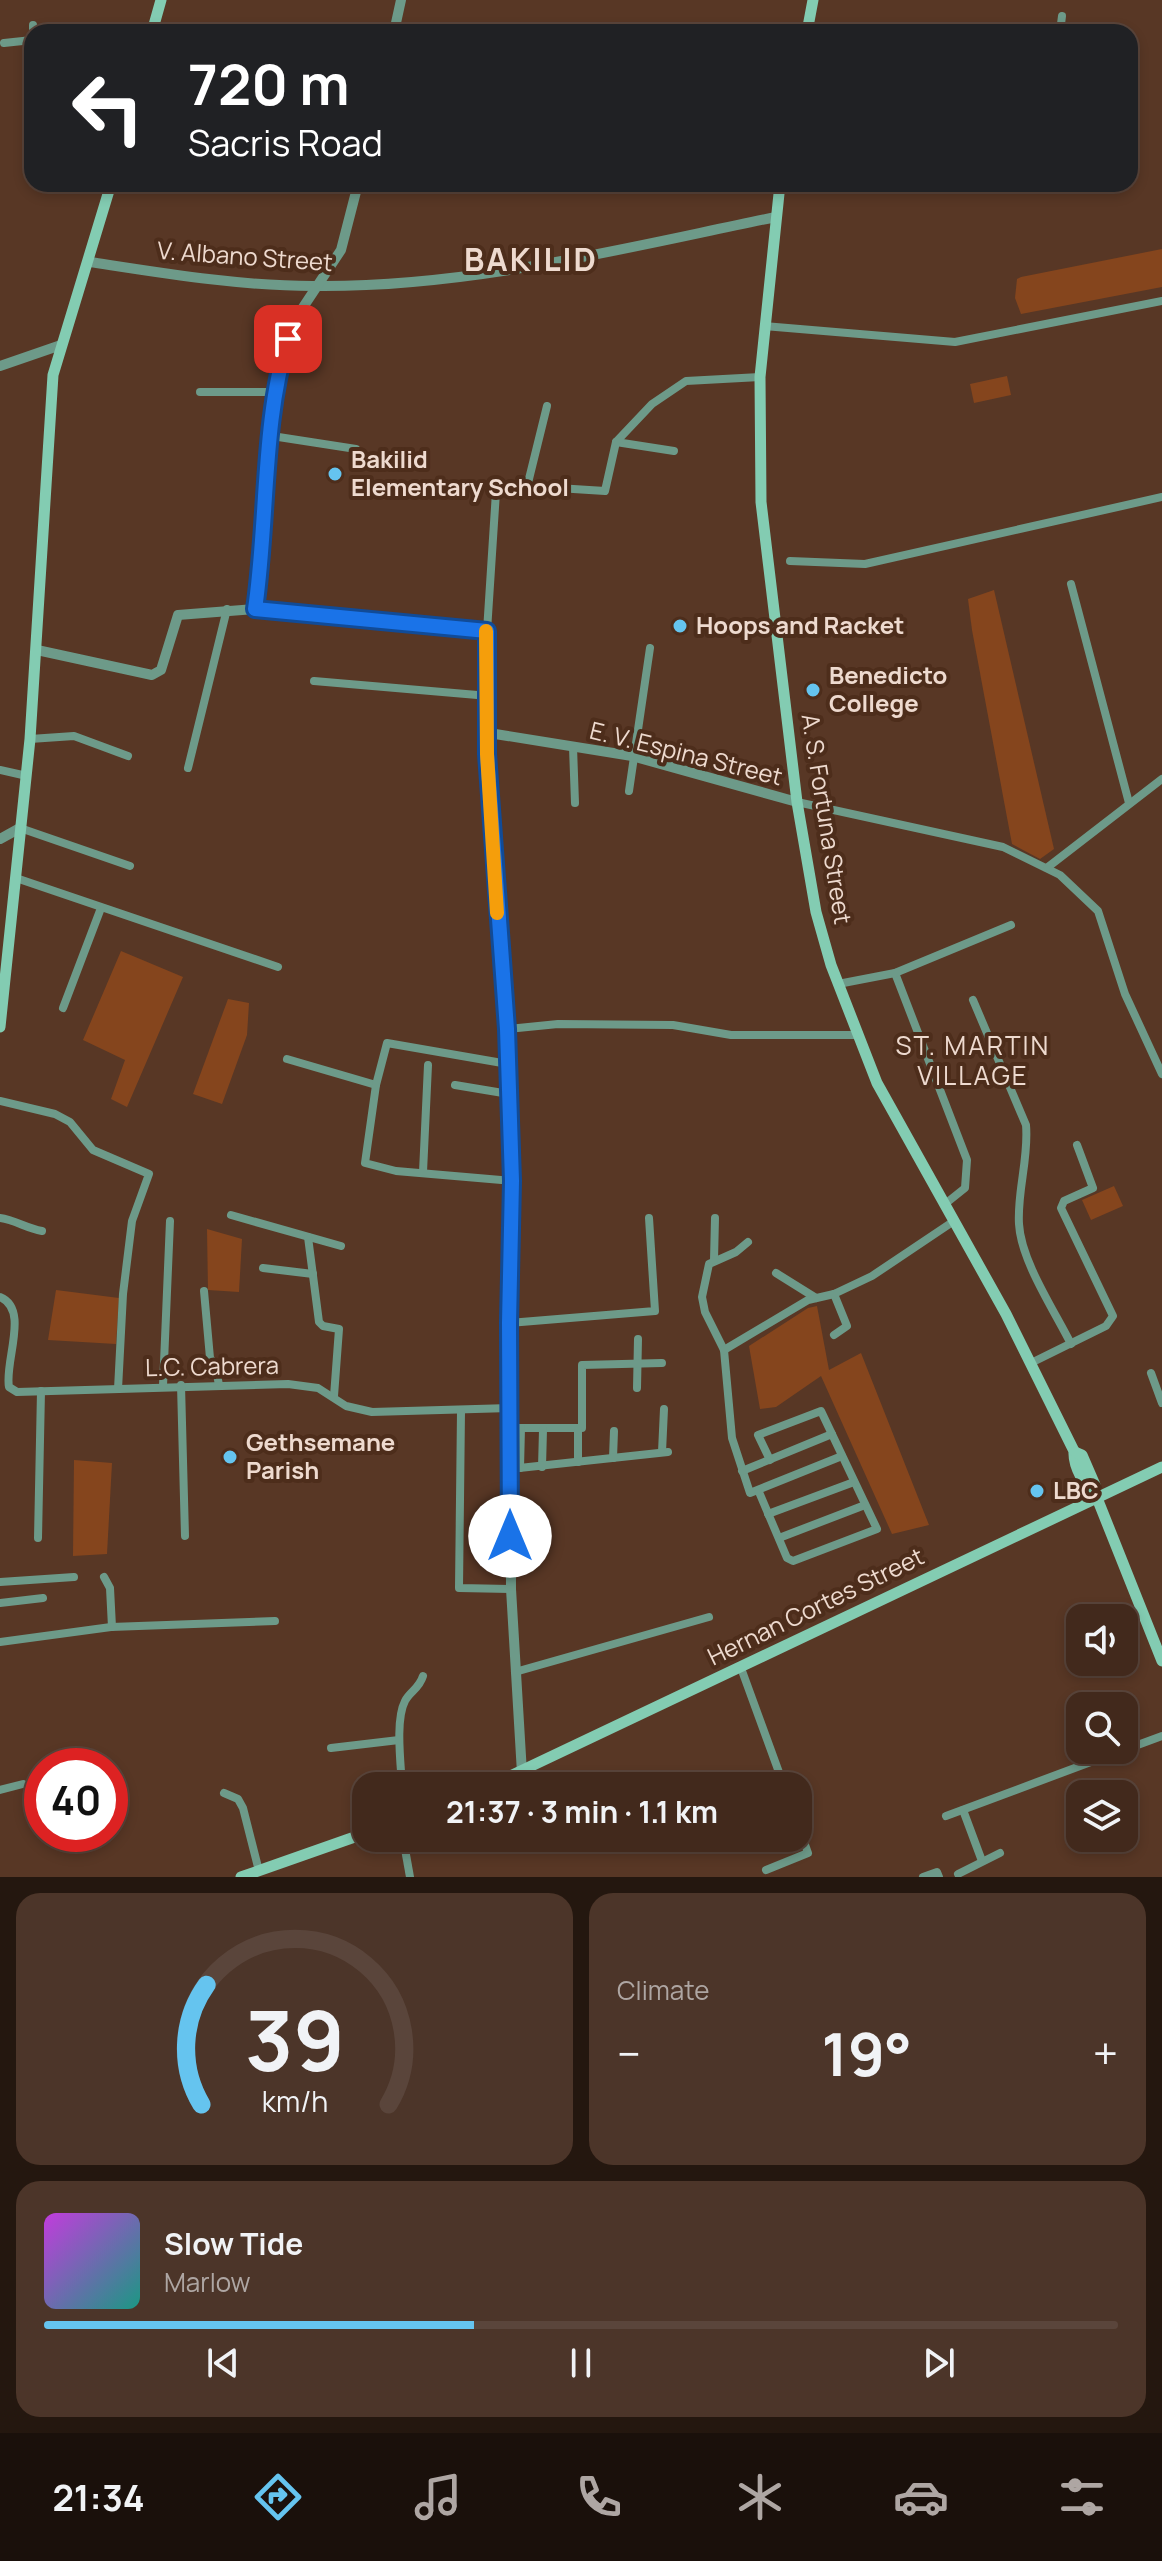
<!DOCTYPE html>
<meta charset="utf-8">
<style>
body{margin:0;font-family:Manrope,sans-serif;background:#4c3529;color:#f1f3f6;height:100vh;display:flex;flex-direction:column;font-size:30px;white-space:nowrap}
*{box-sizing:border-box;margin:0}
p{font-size:26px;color:#aea6a3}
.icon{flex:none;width:44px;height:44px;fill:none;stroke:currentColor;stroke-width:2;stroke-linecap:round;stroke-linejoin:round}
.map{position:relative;height:1877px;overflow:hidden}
.drawer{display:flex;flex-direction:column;gap:16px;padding:16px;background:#24170f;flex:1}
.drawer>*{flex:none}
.hud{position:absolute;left:24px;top:24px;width:1114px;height:168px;border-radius:24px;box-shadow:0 4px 12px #0003,0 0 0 2px #5a453b;background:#202124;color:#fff;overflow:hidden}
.fabs{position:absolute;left:1066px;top:1604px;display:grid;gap:16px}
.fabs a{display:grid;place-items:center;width:72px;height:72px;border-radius:16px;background:#42291c;box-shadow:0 4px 12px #0003,0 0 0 2px #5a453b;font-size:40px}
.speed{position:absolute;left:24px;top:1748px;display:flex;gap:16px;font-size:40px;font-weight:700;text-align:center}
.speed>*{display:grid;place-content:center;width:104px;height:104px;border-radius:50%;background:#42291c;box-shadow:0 4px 12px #0003,0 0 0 2px #5a453b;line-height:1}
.speed .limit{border:12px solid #d22;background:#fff;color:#111}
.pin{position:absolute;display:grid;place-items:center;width:68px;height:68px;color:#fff;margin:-34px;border-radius:16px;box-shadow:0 4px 12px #0006}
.me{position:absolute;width:88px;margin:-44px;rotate:0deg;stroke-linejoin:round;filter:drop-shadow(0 0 6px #0008)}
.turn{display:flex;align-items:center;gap:28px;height:168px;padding:0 32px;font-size:36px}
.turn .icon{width:104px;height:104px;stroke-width:2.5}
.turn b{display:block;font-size:56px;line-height:68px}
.big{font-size:60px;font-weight:700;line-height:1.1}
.drawer .widget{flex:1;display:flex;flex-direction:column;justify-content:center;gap:12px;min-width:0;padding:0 28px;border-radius:24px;background:#4c3529}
.drawer .dial{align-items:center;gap:0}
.dial svg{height:208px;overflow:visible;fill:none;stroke:#5a453b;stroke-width:7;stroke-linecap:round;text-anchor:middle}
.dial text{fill:#f1f3f6;stroke:none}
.song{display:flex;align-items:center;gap:24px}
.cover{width:96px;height:96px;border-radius:12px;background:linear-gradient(135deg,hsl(290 70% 55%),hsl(170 70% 35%))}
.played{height:8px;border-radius:4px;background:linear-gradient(90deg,#65c4ef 40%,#5a453b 40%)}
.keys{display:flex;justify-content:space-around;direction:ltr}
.heat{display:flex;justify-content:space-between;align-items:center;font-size:44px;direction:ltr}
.drawer .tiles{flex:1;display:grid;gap:16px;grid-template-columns:1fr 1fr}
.widget:last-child{grid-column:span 2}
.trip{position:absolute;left:352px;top:1772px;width:460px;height:80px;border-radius:24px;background:#42291c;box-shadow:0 4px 12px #0003,0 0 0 2px #5a453b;font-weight:700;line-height:80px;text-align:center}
.menu{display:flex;height:128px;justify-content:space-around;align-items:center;background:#1a100b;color:#aea6a3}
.menu .icon{width:56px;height:56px}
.menu .active{color:#65c4ef}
.menu b{font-size:36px;color:#f1f3f6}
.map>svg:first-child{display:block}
.green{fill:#85451d}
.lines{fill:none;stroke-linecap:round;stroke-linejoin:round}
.minor{stroke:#6d9a89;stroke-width:8}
.tertiary{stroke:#6d9a89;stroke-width:10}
.secondary{stroke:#83ccb2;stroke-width:11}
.route-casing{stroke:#114b97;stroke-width:20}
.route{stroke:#1a73e8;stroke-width:14}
.slow{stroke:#f59e0b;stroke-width:14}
.poi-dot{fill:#65c4ef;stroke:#4d2d1b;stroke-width:3}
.labels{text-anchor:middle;stroke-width:8;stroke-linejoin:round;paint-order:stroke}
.street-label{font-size:24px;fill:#eedacf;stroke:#4d2d1b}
.poi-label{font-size:24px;font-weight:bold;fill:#eedacf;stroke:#4d2d1b;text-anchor:start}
.neighbourhood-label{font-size:26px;letter-spacing:2px;fill:#eedacf;stroke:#4d2d1b}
.district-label{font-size:32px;font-weight:bold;letter-spacing:2px;fill:#eedacf;stroke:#4d2d1b}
</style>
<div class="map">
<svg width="1162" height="1877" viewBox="0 0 1162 1877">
<rect width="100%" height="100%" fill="#583725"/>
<g class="green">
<polygon points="1162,249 1162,287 1021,314 1015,298 1017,279 1021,277"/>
<polygon points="1007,376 1011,395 974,403 970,384"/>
<polygon points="994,590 1054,849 1040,859 1012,844 972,630 968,599"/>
<polygon points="121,951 183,977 127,1107 111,1099 125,1060 83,1040"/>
<polygon points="228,999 249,1003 247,1035 222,1104 193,1094"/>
<polygon points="1114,1186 1123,1206 1091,1220 1082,1200"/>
<polygon points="207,1229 242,1239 239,1292 208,1290"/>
<polygon points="56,1290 119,1298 116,1344 48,1340"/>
<polygon points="817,1306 829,1370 861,1353 929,1525 892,1534 821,1376 776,1407 760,1409 749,1346 808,1308"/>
<polygon points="74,1460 112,1463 107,1554 73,1556"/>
</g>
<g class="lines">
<g class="minor">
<polyline points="33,25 33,32"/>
<polyline points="1060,32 1062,16"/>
<polyline points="4,43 32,40"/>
<polyline points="764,326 955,342 1162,301"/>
<polyline points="200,392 276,392"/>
<polyline points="272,436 356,449"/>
<polyline points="616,442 674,451"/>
<polyline points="527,487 547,406"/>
<polyline points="790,561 865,564 1162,497"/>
<polyline points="1071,584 1129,803"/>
<polyline points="487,631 496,492 510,485 605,491 616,442 652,404 686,381 760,377"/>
<polyline points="314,681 489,696"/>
<polyline points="30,739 74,736 128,756"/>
<polyline points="573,747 575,803"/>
<polyline points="188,768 227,609"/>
<polyline points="0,770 27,776"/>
<polyline points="629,791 650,648"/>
<polyline points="797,802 1003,847 1060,875 1098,911 1125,994 1162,1074"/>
<polyline points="20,828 130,866"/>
<polyline points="1048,867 1162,779"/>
<polyline points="16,878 278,967"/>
<polyline points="895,973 967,1160 965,1188 945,1204"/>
<polyline points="838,984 895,973 1011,925"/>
<path d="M973,1000l53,125c3,33 -9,66 -7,99 2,37 35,86 52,120"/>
<polyline points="63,1008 101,908"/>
<polyline points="507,1029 558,1024 673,1025 731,1035 858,1035"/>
<polyline points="287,1059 376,1085"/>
<polyline points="508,1064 387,1043 376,1085 365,1163 396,1171 512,1181"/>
<polyline points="455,1085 509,1094"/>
<polyline points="0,1101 55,1114 70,1122 93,1150 149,1174 132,1221 123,1294 118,1389"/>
<polyline points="423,1172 428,1065"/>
<polyline points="231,1215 341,1246"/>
<path d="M0,1218c15,2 26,10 42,13"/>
<polyline points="308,1237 319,1322 323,1326 339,1329 334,1396"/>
<polyline points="748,1242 736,1252 709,1264 702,1297 705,1312 724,1350 732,1438 750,1493 842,1456"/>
<polyline points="714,1260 715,1218"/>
<polyline points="263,1268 313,1274"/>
<polyline points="776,1273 816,1298"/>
<polyline points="204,1291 210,1358 215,1364 219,1385"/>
<path d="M0,1297c30,12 4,65 9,90l8,5 271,-8 30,4 28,18 26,6 138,-4"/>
<polyline points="509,1323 655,1311 649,1218"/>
<polyline points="834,1335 847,1326 834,1294"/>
<polyline points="724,1350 808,1300 834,1294 872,1276 954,1221"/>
<polyline points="1031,1363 1106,1326 1113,1316 1061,1208 1064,1201 1093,1188 1077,1145"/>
<polyline points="1151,1373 1162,1403"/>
<polyline points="181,1385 185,1536"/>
<polyline points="163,1386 170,1221"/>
<polyline points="637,1388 638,1339"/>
<polyline points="461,1411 459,1588 511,1589"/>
<polyline points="510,1428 582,1428 582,1365 662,1363"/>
<polyline points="662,1452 664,1409"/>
<polyline points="613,1458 614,1431"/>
<polyline points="578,1462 578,1430"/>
<polyline points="542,1467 543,1430"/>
<polyline points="520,1468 521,1428"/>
<polyline points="510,1469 668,1452"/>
<polyline points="742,1471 832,1434"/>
<polyline points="759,1492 787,1558 793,1561 877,1529 821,1411 758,1435 770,1460"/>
<polyline points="768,1514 854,1482"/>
<polyline points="38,1538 41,1391"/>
<polyline points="779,1538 865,1505"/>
<polyline points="104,1577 110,1588 112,1627"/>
<polyline points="0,1582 74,1577"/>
<polyline points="0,1603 43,1598"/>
<polyline points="0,1642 111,1627 275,1621"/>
<polyline points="741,1668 784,1786"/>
<polyline points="515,1672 709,1617"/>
<polyline points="331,1748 399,1740"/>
<polyline points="1124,1750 1162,1736"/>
<path d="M402,1786c-1,-21 -7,-66 3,-85 5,-10 14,-12 18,-25"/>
<polyline points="0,1790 23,1784"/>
<polyline points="224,1793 238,1799 243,1808 259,1871"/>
<polyline points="963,1810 982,1861"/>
<polyline points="946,1816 1123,1750"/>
<polyline points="403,1838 410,1877"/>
<polyline points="766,1870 808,1853 798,1825"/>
<polyline points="958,1874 1000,1853"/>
<polyline points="923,1877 937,1872 939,1877"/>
</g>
<g class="tertiary">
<polyline points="394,32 401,0"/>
<path d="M90,262c72,11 149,24 223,24 156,2 311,-38 463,-69"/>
<polyline points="0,366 61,345"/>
<polyline points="255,609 263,552 276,392 282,357 294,321 341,250 358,184"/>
<polyline points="37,650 152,675 161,670 178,615 255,609 487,631 487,754 510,1087 511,1589 522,1773"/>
<polyline points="489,733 632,756 797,802"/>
<polyline points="0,839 20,828"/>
</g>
<g class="secondary">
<polyline points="152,32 161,0"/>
<polyline points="807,32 813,0"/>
<path d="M780,184l-20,193 1,125 36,300 19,110 15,53 46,118 129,231 68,137c-1,17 11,35 23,47"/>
<polyline points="0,1027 30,739 53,375 111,184"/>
<polyline points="1075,1452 1082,1455 1095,1485 1097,1498 1162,1661"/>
<polyline points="489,1786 1162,1467"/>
<polyline points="241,1877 366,1833"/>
</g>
</g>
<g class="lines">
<g class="route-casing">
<path id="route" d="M288,339c-26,82 -20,183 -33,270l232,22v123l20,275 5,152 -3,142 1,213"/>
</g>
<use href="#route" class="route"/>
<polyline class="slow" points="486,631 487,754 497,913"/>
</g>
<g class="poi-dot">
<circle cx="335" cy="474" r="8"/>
<circle cx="680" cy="626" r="8"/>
<circle cx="813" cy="690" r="8"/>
<circle cx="230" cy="1457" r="8"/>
<circle cx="1037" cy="1491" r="8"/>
</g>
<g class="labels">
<g class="street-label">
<text transform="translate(245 257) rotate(4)" y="8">V. Albano Street</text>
<text transform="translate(686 754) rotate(14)" y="8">E. V. Espina Street</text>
<text transform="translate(826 819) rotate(81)" y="8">A. S. Fortuna Street</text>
<text transform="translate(212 1367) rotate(-1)" y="8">L.C. Cabrera</text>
<text transform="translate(816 1607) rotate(-26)" y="8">Hernan Cortes Street</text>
</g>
<g class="poi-label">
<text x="351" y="468">Bakilid<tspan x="351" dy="28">Elementary School</tspan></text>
<text x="696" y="634">Hoops and Racket</text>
<text x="829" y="684">Benedicto<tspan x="829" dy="28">College</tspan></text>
<text x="246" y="1451">Gethsemane<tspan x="246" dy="28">Parish</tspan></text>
<text x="1053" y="1499">LBC</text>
</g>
<g class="neighbourhood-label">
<text x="973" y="1055">ST. MARTIN<tspan x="973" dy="30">VILLAGE</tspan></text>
</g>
<g class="district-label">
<text x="531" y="271">BAKILID</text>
</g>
</g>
</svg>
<div class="fabs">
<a><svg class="icon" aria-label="sound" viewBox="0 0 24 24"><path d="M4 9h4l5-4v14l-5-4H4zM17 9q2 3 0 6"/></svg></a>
<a><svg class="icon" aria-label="search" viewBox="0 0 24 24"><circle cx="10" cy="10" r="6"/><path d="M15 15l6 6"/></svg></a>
<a><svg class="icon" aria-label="layers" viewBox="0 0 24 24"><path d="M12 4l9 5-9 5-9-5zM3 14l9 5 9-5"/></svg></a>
</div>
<div class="speed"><div class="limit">40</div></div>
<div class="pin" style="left:288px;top:339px;background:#d93025"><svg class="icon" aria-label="arrive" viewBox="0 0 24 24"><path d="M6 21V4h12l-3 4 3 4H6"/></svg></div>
<svg class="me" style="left:510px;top:1536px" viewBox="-20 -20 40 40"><circle r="19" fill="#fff"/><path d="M0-13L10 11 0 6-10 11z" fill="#1a73e8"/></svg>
<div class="trip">21:37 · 3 min · 1.1 km</div>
<div class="hud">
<div class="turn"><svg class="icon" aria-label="left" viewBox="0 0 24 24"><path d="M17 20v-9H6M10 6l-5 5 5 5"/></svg><div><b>720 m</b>Sacris Road</div></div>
</div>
</div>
<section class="drawer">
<div class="tiles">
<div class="widget dial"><svg viewBox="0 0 100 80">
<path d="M14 69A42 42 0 1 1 86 69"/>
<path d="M14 69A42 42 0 0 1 16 23" stroke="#65c4ef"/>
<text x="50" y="56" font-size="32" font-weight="700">39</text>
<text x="50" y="72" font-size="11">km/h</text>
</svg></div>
<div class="widget"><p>Climate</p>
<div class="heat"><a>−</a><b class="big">19°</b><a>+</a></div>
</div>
<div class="widget">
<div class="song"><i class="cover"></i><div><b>Slow Tide</b><p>Marlow</p></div></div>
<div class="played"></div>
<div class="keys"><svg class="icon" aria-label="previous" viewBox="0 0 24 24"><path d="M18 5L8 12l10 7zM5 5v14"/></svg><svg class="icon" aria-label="pause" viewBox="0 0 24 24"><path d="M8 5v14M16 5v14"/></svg><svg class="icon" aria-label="next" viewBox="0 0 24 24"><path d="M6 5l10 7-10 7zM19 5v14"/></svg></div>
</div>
</div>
</section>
<nav class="menu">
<b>21:34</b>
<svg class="icon active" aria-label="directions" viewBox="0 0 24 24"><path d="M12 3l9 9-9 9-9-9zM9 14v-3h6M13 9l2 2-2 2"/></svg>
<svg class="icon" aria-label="music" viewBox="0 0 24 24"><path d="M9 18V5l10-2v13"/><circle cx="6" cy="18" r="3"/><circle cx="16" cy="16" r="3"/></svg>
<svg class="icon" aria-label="phone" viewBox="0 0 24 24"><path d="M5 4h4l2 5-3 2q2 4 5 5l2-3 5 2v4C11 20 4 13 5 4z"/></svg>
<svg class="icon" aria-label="climate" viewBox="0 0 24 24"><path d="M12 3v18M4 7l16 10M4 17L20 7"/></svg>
<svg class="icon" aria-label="car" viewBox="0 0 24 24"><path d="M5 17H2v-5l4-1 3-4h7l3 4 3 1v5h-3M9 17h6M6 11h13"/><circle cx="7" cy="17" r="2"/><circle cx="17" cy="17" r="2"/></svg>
<svg class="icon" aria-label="filters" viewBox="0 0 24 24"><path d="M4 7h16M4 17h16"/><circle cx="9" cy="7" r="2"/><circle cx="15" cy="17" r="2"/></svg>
</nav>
